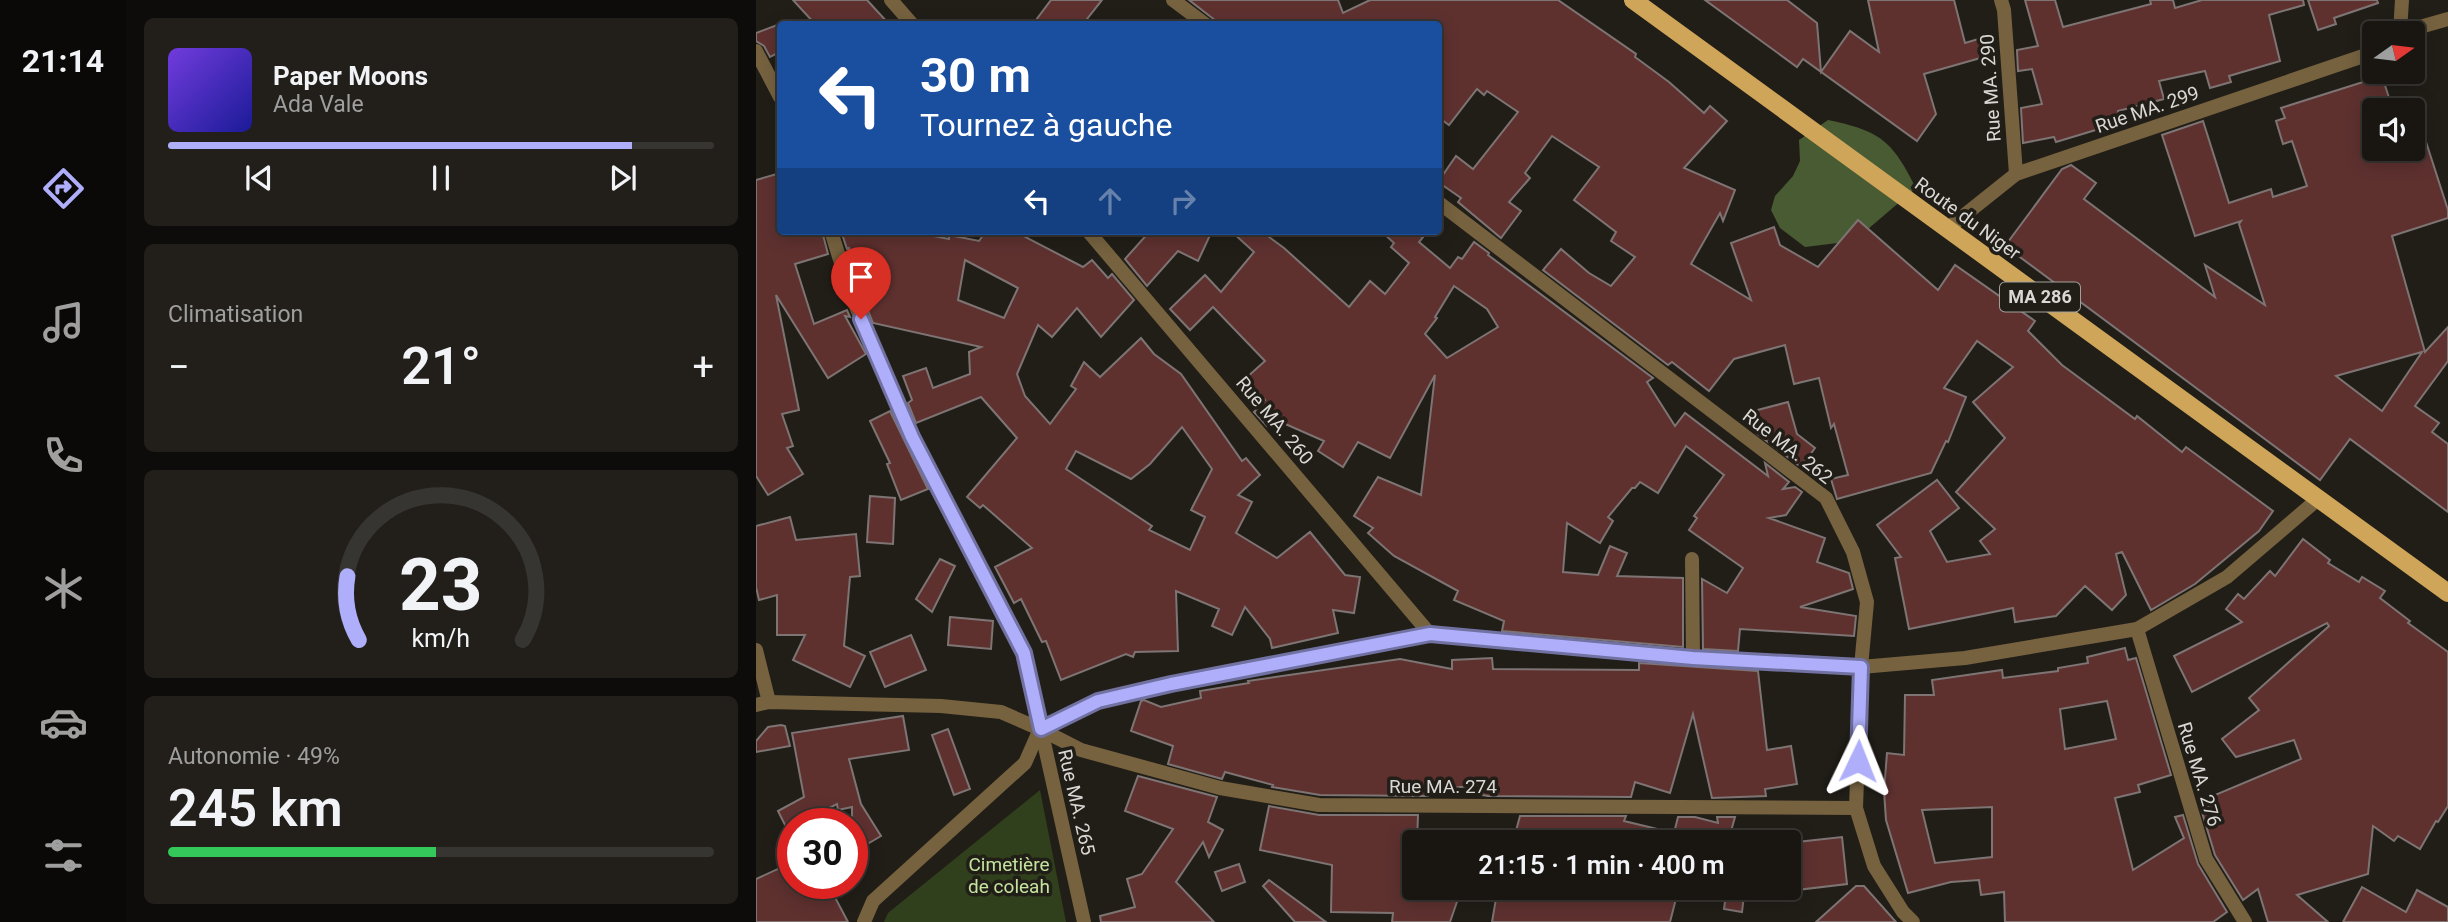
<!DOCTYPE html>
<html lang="fr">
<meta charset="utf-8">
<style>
body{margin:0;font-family:Roboto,sans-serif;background:#221f1b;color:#f1f3f6;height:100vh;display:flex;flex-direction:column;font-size:26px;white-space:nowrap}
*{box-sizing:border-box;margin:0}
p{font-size:23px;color:#9f9f9f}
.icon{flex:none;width:38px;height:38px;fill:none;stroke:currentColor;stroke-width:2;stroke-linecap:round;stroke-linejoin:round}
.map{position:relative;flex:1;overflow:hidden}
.details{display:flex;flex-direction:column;gap:18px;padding:18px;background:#0e0c0a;width:630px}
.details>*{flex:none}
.top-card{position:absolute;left:21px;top:21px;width:665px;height:214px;border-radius:7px;box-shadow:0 4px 18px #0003,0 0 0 2px #373532;background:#1a4fa0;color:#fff;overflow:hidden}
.needle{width:46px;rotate:76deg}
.controls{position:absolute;left:1606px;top:21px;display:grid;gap:14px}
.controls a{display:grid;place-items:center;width:63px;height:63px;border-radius:7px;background:#191612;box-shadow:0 4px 18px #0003,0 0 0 2px #373532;font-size:35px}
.speed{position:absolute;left:21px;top:808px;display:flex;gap:14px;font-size:35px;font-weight:700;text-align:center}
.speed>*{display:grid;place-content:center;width:91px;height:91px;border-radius:50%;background:#191612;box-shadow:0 4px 18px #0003,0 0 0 2px #373532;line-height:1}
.speed .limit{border:10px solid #d22;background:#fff;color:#111}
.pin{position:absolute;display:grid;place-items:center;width:60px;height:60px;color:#fff;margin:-72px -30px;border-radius:50% 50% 50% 0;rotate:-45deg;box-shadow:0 0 7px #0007}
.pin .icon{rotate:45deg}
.me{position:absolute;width:77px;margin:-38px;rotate:2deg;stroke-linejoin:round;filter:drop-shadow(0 0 5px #0008)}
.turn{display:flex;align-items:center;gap:24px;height:147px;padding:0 28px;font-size:32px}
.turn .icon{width:91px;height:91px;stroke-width:2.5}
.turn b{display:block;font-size:49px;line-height:60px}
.lanes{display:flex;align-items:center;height:66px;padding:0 28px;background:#0003;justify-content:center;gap:35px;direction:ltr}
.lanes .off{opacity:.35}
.big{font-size:52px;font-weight:600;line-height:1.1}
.details .tile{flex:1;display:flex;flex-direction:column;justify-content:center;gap:10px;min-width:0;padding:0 24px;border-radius:10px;background:#221f1b}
.details .dial{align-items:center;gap:0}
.dial svg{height:182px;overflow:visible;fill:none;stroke:#373532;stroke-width:7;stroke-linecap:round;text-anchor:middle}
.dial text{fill:#f1f3f6;stroke:none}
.song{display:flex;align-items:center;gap:21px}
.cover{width:84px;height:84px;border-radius:10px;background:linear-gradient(135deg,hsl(260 70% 55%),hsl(240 70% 35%))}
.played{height:7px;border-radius:4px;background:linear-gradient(90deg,#aeaefa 85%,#373532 85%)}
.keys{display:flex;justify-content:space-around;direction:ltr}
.heat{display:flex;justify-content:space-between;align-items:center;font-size:38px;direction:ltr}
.charge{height:10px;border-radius:5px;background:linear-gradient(90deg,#34c759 49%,#373532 0)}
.trip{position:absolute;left:646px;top:830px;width:399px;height:70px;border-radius:7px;background:#191612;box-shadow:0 4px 18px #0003,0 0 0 2px #373532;font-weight:600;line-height:70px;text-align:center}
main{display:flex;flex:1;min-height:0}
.tabs{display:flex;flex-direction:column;width:126px;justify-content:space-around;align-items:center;background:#0a0907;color:#9f9f9f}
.tabs .icon{width:49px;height:49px}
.tabs .active{color:#aeaefa}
.tabs b{font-size:32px;color:#f1f3f6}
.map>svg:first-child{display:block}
.green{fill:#31401c}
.forest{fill:#495b32}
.building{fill:#5e312f;stroke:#7d7473;stroke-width:2;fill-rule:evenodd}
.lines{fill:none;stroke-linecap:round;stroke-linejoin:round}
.street{stroke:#76623f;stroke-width:14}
.primary{stroke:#cfa659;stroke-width:18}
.route-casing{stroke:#7171a2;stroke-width:18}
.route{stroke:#aeaefa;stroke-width:12}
.labels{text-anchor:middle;stroke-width:7;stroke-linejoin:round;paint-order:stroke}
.shield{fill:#211e18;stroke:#a2a09c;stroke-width:2}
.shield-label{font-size:18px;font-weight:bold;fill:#dad8d5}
.street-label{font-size:19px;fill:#dad8d5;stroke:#211e18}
.park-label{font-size:19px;fill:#c4e39f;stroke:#211e18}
</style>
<main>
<nav class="tabs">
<b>21:14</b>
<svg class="icon active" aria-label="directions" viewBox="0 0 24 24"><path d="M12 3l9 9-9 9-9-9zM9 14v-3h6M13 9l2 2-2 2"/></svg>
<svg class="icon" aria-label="music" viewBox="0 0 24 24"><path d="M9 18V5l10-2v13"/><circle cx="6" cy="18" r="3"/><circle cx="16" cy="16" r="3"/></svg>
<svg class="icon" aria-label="phone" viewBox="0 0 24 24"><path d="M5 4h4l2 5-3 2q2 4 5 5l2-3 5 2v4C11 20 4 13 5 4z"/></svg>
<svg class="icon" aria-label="climate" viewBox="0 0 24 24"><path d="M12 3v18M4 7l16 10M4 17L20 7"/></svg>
<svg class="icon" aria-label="car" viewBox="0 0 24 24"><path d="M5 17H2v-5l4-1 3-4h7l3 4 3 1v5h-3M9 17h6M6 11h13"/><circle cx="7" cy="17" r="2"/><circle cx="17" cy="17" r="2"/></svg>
<svg class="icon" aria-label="filters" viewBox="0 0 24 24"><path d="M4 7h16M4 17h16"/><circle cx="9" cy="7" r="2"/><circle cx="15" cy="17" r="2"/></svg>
</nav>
<section class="details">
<div class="tile">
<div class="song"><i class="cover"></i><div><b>Paper Moons</b><p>Ada Vale</p></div></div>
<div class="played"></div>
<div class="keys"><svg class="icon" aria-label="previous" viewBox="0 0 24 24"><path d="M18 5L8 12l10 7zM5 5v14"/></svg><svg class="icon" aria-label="pause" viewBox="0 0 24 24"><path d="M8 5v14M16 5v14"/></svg><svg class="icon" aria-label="next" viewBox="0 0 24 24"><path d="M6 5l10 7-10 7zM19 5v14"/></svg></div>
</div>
<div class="tile"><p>Climatisation</p>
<div class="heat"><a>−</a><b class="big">21°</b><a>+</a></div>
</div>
<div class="tile dial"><svg viewBox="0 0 100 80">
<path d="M14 69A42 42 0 1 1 86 69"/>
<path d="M14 69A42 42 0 0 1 9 41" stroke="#aeaefa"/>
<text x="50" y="56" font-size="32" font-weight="700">23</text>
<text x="50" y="72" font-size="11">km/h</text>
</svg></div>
<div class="tile"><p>Autonomie · 49%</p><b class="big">245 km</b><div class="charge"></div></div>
</section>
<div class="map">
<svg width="1692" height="922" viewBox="0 0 1692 922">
<rect width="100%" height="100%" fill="#211e18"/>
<polygon class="green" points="284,790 310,922 128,922 132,913"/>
<path class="forest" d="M1072,120c52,11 64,20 88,68l-62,53 -49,6 -25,-19 -9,-18 4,-14 18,-20 7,-15 -1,-21z"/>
<g class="building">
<polygon points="37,0 111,0 133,24 59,24"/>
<polygon points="295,0 346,0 327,24 277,24"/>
<polygon points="433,0 582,0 587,13 614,0 802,0 880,54 879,57 913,82 948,113 954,106 971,121 928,168 979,190 967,221 964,213 935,264 995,300 975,243 1018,227 1024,245 1062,267 1102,220 1182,290 1199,265 1279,321 1272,331 1306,365 1379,419 1381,416 1426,452 1430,447 1517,511 1503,531 1439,584 1395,610 1366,552 1360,554 1370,595 1356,610 1329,586 1300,616 1259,622 1257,608 1153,629 1139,558 1145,557 1121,525 1181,480 1203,508 1174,531 1191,562 1234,554 1224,541 1239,529 1200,492 1249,438 1217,402 1257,367 1221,341 1188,388 1210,397 1192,442 1190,441 1175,473 1081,499 1075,479 1092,475 1078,424 1075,428 1063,378 1038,384 1029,345 978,359 953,391 916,362 912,365 787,270 805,249 833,273 855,286 879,257 855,241 860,232 818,200 843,167 796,136 769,173 774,178 753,202 765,211 745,238 702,202 705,198 682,182 700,156 717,169 762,112 731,91 728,95 721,89 693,125 682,117 682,24 464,24"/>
<polygon points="949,0 1031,0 1061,23 1065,72 1094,31 1123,52 1112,0 1198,0 1209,43 1229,37 1235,55 1168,74 1180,114 1161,141 1047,59 1041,67"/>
<polygon points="1269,0 1299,0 1307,27 1395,4 1394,0 1417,0 1419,8 1446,0 1547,0 1548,5 1513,15 1524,61 1473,76 1475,82 1454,88 1449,71 1403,81 1408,99 1362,111 1363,120 1342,125 1343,129 1300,142 1298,137 1267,143 1265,108 1286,104 1276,69 1262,71 1261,50 1282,46"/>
<polygon points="1552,0 1621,0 1622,3 1578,18 1580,24 1562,30"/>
<polygon points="24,24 24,52 14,57 8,46 0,41 0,33"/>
<path d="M1626,76l11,34h-18v39h38v-35h4l31,96v8l-56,18 33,116 23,-25v34l-33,45 24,17 -7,9 16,12v68l-98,-73 -30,41 -315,-234 57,-77 9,-4 25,18 -12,16 131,98 -10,-32 60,40 -26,-81 2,-3 -46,15 -33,-101 41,-14 26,82 42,-14 2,8 34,-11 -15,-45 -9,3 -7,-23 9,-3 -4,-10zM1666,352l-40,59 -46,-35z"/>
<polygon points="24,173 24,231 66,231 72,254 39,264 58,324 91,310 94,317 89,316 110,354 72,378 20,295 43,410 26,414 37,446 31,448 47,474 12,495 0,476 0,180"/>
<path d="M85,231h68l40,8v-4l30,6 7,-10h28l69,36 9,-7 16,18 4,-4 22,26 -33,37 -24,-29 -25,29 -14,-12 -21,49 8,22 25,28 26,-35 -5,-3 13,-24 16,15 41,-39 13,16 27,20 61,87 4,-3 14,17 -22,20 14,7 -16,31 41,25 33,-26 35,43 15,2 -6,36 -21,-3 5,23 -66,15 -2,-9 -25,-32 -13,28 -20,-9 7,-17 -43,-18 2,60 -43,1 -2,5 -7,-3 -65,26 -15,-39 -4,1 -21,-43 -7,4 -19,-36 37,-19 -49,-43 -3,3 -13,-11 50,-59 -36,-41 -65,26 -8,-20 4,-3 -9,-24 23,-8 7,20 37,-14 -1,-22 12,-5 -108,-24 -10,-25 -14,-50 -2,1zM209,260l53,28 -14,30 -46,-18zM426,427l30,42 -21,41 14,7 -15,33 -41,-20 3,-4 -86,-57 10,-18 55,28 19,-15z"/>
<polygon points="394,231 456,231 442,261 422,251 391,286 369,259"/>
<path d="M475,231h30l23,17 65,59 21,-26 15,13 24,-31 -18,-16 3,-4 -13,-12h47l-9,11 31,26 8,-11 4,2 12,-17 15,11 -1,2 165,123 -6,4 28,44 10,-13 83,63 -3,-13 24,19 -6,7 12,-2 7,5 -16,23 -17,3 56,20 -8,24 32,11 4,16 -53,18 56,9 -2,20 -114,-7 -2,22 -35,-2 -1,-70 25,14 16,-25 -54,-38 8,-12 -3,-2 30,-41 -38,-29 -28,47 -18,-11 -5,6h-3l-24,29 5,4 -13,22 -33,-20 -4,49 35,3 12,-29 17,7 -10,23 66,2v69l-181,-16 2,-10 -50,-21 4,-9 -64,-35 -26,-23 5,-5 -19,-12 24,-39 43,18 14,-120 -45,83 -32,-16 -15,25 -25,-16 6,-10 -50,-22 -7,7 -13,-14 11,-12 -19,-22 19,-17 -52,-54 -23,23 -20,-21 35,-34 16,17 33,-40zM698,286l33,23 11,18 -51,31 -22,-24 12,-16 -2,-1z"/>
<polygon points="1032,402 1041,434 1059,448 1045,467 1000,433 994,412"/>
<polygon points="134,411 172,489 145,500 131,464 134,463 114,421"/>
<polygon points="114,496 139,498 137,544 111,542"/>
<polygon points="34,517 40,540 100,534 104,576 94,577 88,646 109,656 94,687 37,660 49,635 21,635 21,595 3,600 0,587 0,526"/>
<polygon points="1547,539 1574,560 1572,563 1603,582 1606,577 1629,591 1624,598 1654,621 1652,623 1692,652 1692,806 1682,822 1680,821 1664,849 1642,836 1638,841 1617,826 1612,874 1541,895 1572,922 1512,922 1502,889 1487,900 1459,855 1445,809 1461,803 1459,795 1545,759 1538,740 1480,757 1466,739 1503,710 1493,698 1573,626 1571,623 1436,692 1418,656 1486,622 1470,609 1482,594 1488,599 1514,571 1519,576"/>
<polygon points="184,559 199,566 176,612 160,599"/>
<polygon points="194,617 237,621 235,649 192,645"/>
<polygon points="155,635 170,670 129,687 114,652"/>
<path d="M1369,648l3,12 8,-2 35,117 -33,10 2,7 -25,6 18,72 51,-32 -9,-21 8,-2 15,49 29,48 -14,10h-208l-1,-30 -23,3 -2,-15 -28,2 -43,11 -22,-73 -2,-29 3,-38 17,2 1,-60h29l-2,-15 70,-10 1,8 55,-7v-3l30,-5 -1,-6zM1351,701l9,38 -51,10 -5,-40zM1236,807v50l-57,6 -13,-53z"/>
<polygon points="736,658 737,669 883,670 883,663 1002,671 1011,750 1035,746 1041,784 1009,789 1010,796 956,798 937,714 914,793 879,782 875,797 732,796 726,795 729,784 673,791 672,796 564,795 516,787 517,785 469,772 466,779 412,764 417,746 375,731 385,701 388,700 405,707 445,698 444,691 493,683 492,681 644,659 696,669 696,660"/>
<polygon points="147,716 153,750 93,759 105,804 125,836 108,846 96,828 96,807 82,810 81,804 31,829 22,811 48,797 36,733"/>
<polygon points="25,725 29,726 34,746 0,752 0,741 12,727"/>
<polygon points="192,729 214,789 198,795 176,735"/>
<polygon points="382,776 461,797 452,822 467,830 453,857 447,842 420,882 458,922 345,922 344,916 379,907 371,879 386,874 417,829 369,811"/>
<polygon points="513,806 563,815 662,815 661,842 658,842 658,887 675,887 703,896 694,922 636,922 637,913 575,912 576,865 504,850"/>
<polygon points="764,816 870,816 868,821 918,833 922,817 939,817 962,823 961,817 979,817 972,842 757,842"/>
<polygon points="1086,837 1091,884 1032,891 1032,843"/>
<polygon points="37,862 37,884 72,884 92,922 0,922 0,879"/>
<polygon points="483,864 489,882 466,891 459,872"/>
<polygon points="513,880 570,922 539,922 507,886"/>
<polygon points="1100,886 1108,886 1140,922 1060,922"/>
<polygon points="742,887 789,887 788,891 825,896 830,887 923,887 914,922 736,922"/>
<polygon points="971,887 989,887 986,912 968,909"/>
<polygon points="1606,887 1650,912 1661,890 1692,907 1692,922 1587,922"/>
</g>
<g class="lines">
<g class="street">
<polyline points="135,0 156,24"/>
<polyline points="417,0 449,24"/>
<polyline points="1245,0 1248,10 1260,174"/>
<polyline points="1644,32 1646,0"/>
<polyline points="1643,33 1692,19"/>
<polyline points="0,51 24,97"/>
<polyline points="682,202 1070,498 1097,552 1111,602 1105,667 1100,808 1118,866 1147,912 1157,922"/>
<polyline points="1191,229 1260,174 1619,52"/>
<polyline points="75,231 95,295 156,437 268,653 328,922"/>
<polyline points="332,231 674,634"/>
<polyline points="936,559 937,658"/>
<polyline points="1381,629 1450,859 1489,922"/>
<polyline points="0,650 13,702"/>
<polyline points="0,705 13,702 185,706 245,712 284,729 342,701 415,684 674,634 937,658 1105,667 1209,658 1381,629 1471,577 1562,499"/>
<polyline points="108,922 117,901 269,763 284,729 325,750 464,788 563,805 1100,808"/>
</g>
<polyline class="primary" points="877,0 1692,593"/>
</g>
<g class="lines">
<g class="route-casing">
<polyline id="route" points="105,319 156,437 268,653 285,729 342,701 415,684 674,634 937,658 1105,667 1102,761"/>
</g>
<use href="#route" class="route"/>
</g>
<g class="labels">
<rect class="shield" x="1244" y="282.5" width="80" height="29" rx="5"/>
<g class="shield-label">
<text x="1284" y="303">MA 286</text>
</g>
<g class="street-label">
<text transform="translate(1234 88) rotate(-94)" y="7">Rue MA. 290</text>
<text transform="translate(1391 109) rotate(-19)" y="7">Rue MA. 299</text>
<text transform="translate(1212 218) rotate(36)" y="7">Route du Niger</text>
<text transform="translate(519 420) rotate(50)" y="7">Rue MA. 260</text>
<text transform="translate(1032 446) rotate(38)" y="7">Rue MA. 262</text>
<text transform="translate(1444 774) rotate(73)" y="7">Rue MA. 276</text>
<text x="687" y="793">Rue MA. 274</text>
<text transform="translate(321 802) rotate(77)" y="7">Rue MA. 265</text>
</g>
<g class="park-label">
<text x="253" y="871">Cimetière<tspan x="253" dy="22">de coleah</tspan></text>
</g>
</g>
</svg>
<div class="controls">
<a><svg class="needle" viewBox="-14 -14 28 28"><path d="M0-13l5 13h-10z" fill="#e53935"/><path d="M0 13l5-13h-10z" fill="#9f9f9f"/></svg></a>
<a><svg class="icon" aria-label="sound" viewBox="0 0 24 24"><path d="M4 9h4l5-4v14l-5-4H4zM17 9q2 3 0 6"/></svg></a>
</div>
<div class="speed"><div class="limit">30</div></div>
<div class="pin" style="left:105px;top:319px;background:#d93025"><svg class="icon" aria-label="arrive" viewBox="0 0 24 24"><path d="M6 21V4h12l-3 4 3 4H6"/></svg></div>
<svg class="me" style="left:1102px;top:761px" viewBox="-20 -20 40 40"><path d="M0-17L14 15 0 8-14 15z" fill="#aeaefa" stroke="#fff" stroke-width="4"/></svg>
<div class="trip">21:15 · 1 min · 400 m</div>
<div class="top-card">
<div class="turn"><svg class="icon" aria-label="left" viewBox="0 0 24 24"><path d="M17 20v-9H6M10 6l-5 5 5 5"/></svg><div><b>30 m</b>Tournez à gauche</div></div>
<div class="lanes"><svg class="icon" aria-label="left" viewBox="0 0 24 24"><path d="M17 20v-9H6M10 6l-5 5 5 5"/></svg><svg class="icon off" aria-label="ahead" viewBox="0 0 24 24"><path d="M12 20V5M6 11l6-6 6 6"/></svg><svg class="icon off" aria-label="right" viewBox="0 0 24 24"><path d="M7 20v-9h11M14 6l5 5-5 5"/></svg></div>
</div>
</div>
</main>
